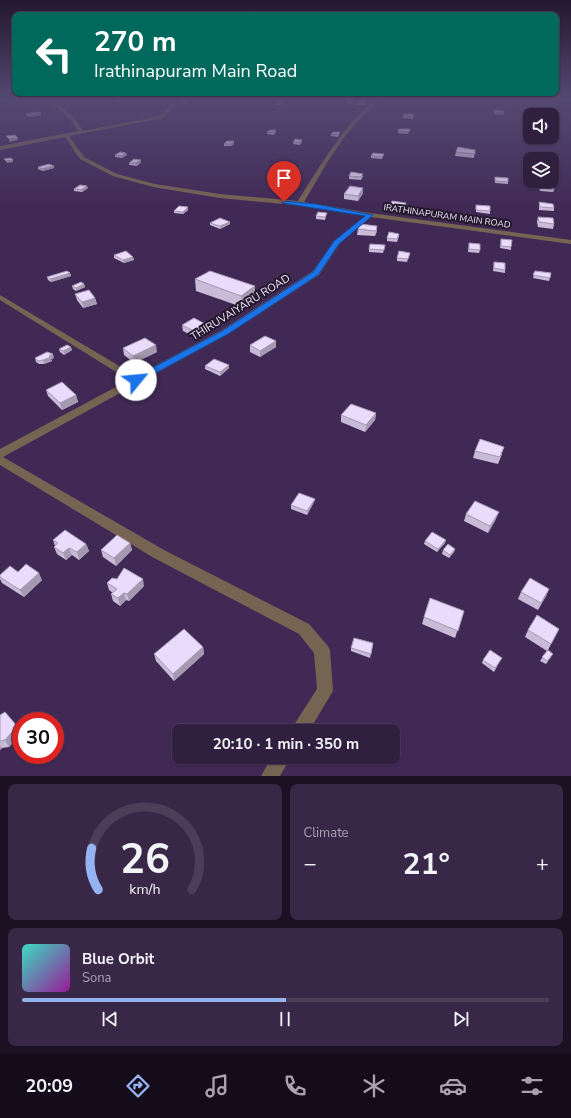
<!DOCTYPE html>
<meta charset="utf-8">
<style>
body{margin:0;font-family:"Nunito Sans",sans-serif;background:#392747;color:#f1f3f6;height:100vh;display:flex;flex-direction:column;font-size:15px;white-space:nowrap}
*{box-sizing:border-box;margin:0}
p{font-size:13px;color:#a8a2b1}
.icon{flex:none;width:22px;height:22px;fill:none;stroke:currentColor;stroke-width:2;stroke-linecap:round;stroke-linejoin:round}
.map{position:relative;height:776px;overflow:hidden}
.drawer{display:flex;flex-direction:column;gap:8px;padding:8px;background:#1b1123;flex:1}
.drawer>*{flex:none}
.hud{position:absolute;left:12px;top:12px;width:547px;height:84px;border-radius:8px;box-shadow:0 1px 3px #0004,0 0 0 1px #4c3d59;background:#00695c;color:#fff;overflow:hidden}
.buttons{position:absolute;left:523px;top:108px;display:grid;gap:8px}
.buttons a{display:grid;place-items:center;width:36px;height:36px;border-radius:8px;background:#311f40;box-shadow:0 1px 3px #0004,0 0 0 1px #4c3d59;font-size:20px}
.speed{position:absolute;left:12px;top:712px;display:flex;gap:8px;font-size:20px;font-weight:700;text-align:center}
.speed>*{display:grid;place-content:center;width:52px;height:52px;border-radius:50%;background:#311f40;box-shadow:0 1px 3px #0004,0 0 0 1px #4c3d59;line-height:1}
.speed .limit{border:6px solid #d22;background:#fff;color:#111}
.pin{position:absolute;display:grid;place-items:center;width:34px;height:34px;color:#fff;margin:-41px -17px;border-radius:50% 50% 50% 0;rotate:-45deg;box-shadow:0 0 4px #0007}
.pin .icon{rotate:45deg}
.me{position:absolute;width:44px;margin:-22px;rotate:62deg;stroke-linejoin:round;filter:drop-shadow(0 0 3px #0008)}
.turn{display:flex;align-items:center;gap:14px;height:84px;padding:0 16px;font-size:18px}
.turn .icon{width:52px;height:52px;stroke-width:2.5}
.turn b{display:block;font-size:28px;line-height:34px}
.big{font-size:30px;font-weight:700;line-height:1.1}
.drawer .widget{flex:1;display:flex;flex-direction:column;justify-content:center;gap:6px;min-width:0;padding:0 14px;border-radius:8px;background:#392747}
.drawer .dial{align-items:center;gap:0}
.dial svg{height:104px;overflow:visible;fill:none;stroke:#4c3d59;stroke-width:7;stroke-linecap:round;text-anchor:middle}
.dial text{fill:#f1f3f6;stroke:none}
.song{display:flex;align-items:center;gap:12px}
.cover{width:48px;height:48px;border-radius:6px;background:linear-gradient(135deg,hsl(170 70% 55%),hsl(300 70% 35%))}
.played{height:4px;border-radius:2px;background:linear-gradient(90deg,#95b2f1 50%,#4c3d59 50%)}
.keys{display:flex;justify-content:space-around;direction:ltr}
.heat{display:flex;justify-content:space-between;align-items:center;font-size:22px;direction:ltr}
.drawer .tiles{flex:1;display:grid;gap:8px;grid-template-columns:1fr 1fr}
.widget:last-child{grid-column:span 2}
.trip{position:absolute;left:172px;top:724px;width:228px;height:40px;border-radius:8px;background:#311f40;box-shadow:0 1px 3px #0004,0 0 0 1px #4c3d59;font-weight:700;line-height:40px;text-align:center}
.tabs{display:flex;height:64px;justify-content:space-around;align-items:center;background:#140c1a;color:#a8a2b1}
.tabs .icon{width:28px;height:28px}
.tabs .current{color:#95b2f1}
.tabs b{font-size:18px;color:#f1f3f6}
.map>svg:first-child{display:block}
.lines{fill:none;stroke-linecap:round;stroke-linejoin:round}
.minor{fill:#766452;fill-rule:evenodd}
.wall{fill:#c9bbd8}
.shaded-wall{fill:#a499b0}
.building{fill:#eadafb;stroke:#a499b0}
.route{fill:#1a73e8;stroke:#114b97}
.labels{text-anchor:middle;stroke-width:4;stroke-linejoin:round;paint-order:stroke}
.far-street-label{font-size:9px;fill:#f3e8ff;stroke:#23182c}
.street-label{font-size:11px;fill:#f3e8ff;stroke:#23182c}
</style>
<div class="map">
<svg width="571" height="776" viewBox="0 0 571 776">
<rect width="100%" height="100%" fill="#412956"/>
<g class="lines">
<g class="minor">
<path d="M47,99h4l23,18 9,14 77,-15 5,-5 9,-12h4l-9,14 -6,5 -94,18 15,21 33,17 38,10 65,10 78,7c12,-19 61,-102 84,-102l-25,23 -11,13 -18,26 -24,41 66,11 201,27v4l-200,-27 -31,26 -21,32 -91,59 -225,123 161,93 145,74 18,21 3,5 3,41 -24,40h-19l27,-42 -3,-36 -15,-19 -145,-76 -154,-93v-16l129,-69 -129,-80v-5l136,81 86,-46 91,-59 22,-30 30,-25 -49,-9 -96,-9 -67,-11 -40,-11 -33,-17 -15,-22 -65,13v-4l78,-15 -8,-12z"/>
<polygon points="272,757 291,757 280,776 261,776"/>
</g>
</g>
<g class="wall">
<polygon points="130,99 131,100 124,103 117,102 117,100"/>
<polygon points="190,99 190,101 185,103 179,102 179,100"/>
<polygon points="354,100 354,102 352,104 346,104 346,102"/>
<polygon points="275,103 283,103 281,105 275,105"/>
<polygon points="356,103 367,104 365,105 356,105"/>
<polygon points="494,112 504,113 503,115 494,114"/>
<polygon points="527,112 530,115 530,117 527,117"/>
<polygon points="41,113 41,115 31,117 27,116 26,114"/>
<polygon points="403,116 413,116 413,119 403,118"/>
<polygon points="410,129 408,134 398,133 398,131"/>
<polygon points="276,130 276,132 274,135 267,134 267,132"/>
<polygon points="331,134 340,134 338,137 331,136"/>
<polygon points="293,142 302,142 300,145 293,144"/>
<polygon points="224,144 234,144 231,146 224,146"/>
<polygon points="475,150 474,158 455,156 456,152"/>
<polygon points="384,154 382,159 371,158 371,156"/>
<polygon points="115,155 127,155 122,158 115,157"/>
<polygon points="141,162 137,166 129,165 129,163"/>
<polygon points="54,166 54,168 43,171 38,169 38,167"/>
<polygon points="296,166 296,179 293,184 283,184 283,171"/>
<polygon points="349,176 363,176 361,180 349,179"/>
<polygon points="495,177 508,182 508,184 495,183"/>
<polygon points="540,184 554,190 553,192 540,191 539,187"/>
<polygon points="88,188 82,192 74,191 74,189"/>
<polygon points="363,193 358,201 344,199 344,194"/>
<polygon points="539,202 554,208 554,211 539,210"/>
<polygon points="406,205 404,210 391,209 391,206"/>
<polygon points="476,205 490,211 490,214 476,212"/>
<polygon points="188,207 188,210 183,214 174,213 174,211"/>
<polygon points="327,213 326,216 325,220 316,219 316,216"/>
<polygon points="538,217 554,224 553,229 538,227 537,222"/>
<polygon points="210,223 230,224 220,229 210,225"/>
<polygon points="358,229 377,231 375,236 357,235"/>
<polygon points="399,236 397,242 387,241 387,238"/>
<polygon points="501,239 511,247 511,250 500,248"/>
<polygon points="469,243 480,250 479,253 468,252"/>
<polygon points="385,245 383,253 369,252 369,249"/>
<polygon points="410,253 407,262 397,261 397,258"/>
<polygon points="114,255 133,257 134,260 124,263 114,258"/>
<polygon points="494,262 505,270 505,273 493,271"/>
<polygon points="535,271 551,273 549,281 533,278"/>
<polygon points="70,273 71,276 51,282 48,280 47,277"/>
<polygon points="195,279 255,298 242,307 196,291"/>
<polygon points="84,284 85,287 76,291 73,289 72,286"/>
<polygon points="75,294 95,298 97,304 83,308 77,300"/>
<polygon points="182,325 208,332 197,338 183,331"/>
<polygon points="250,345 276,347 260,357 250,352"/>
<polygon points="123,348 157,352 134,363 124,355"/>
<polygon points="59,349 72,350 64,355 60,352"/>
<polygon points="35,358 54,358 51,359 52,361 44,364 39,364 36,362"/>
<polygon points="229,365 229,368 220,376 205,369 205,366"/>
<polygon points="46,390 76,395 78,402 62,410 48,396"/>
<polygon points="376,413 375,420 365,432 341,422 341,415"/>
<polygon points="475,451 502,454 498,464 473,458"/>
<polygon points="315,499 314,502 307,515 291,509 291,505"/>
<polygon points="466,514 496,519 488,533 464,521"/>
<polygon points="53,540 86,544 89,551 79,560 72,555 66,560 57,554 54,547 55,546"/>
<polygon points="425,541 445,543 437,552 424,544"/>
<polygon points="130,543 132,550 116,566 103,557 101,550"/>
<polygon points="455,549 454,552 449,558 442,554 443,550"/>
<polygon points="18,572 42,580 24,597 2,583 0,579 0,575"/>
<polygon points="107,583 144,586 129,601 126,600 120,606 113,601 111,594 113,593 109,590"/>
<polygon points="549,589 546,596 538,610 518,599 521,592"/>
<polygon points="464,611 455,638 422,624 424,617"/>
<polygon points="559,629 548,650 551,657 546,664 540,661 547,651 525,637 528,630"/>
<polygon points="373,643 370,658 351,651 351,648"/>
<polygon points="203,647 204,654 174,681 156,661 154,654"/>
<polygon points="483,660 500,661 494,672 482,663"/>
<polygon points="0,715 21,733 9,747 2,748 0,750"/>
</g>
<g class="shaded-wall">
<polygon points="130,99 131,100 124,103 124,101"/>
<polygon points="190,99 190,101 185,103 185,101"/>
<polygon points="41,113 41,115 31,117 31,115"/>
<polygon points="18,138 18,140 9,142 9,139"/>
<polygon points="234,141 234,144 231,146 231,144"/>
<polygon points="126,153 127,155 122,158 122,156"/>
<polygon points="13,160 13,162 7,163 6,161"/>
<polygon points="141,160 141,162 137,166 136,163"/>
<polygon points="54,166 54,168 43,171 42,169"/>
<polygon points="296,166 296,179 293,184 293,171"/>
<polygon points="87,186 88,188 82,192 81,190"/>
<polygon points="363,188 363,193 358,201 358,196"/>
<polygon points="188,207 188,210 183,214 183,212"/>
<polygon points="230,222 230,224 220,229 220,226"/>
<polygon points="377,226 377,231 375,236"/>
<polygon points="133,257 134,260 124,263 123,260"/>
<polygon points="70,273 71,276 51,282 50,279"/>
<polygon points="84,284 85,287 76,291 76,288"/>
<polygon points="255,286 255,298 242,307 241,296"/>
<polygon points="95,298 97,304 83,308 82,302"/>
<polygon points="207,325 208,332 197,338 196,332"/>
<polygon points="276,341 276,347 260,357 260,351"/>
<polygon points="156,345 157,352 134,363 133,356"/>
<polygon points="71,347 72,350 64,355 63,351"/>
<polygon points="53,354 54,358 51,359 52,361 44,364 43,360 49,356"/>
<polygon points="229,365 229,368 220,376 220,372"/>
<polygon points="76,395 78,402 62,410 60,403"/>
<polygon points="376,413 375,420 365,432 366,425"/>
<polygon points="315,499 314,502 307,515 307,511"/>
<polygon points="499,512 496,519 488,533 490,526"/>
<polygon points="446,540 445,543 437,552 438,549"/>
<polygon points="130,543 132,550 116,566 114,558"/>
<polygon points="86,544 89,551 79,560 77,552"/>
<polygon points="69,548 72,555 66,560 63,553"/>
<polygon points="455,549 454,552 449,558 450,555"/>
<polygon points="39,573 42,580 24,597 20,590"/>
<polygon points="143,579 144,586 129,601 127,594"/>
<polygon points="549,589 546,596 538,610 541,603"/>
<polygon points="124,593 126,600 120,606 118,598"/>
<polygon points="203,647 204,654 174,681 173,674"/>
<polygon points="17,726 21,733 9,747 5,740"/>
<polygon points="0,745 2,748 0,750"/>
</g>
<g class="building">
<polygon points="121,99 130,99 124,101 117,100"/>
<polygon points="183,99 190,99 185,101 179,100"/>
<polygon points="348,100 354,100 352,102 346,102"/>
<polygon points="277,101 283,101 281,103 275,103"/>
<polygon points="358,101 367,102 365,104 356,103"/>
<polygon points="494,110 504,111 504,113 494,112"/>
<polygon points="36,112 41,113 31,115 26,114"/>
<polygon points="527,112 536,113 537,115 527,115"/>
<polygon points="404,114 414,114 413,117 403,116"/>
<polygon points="399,129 410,129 409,132 398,131"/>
<polygon points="270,130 276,130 274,133 267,132"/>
<polygon points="333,132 340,132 338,135 331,134"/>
<polygon points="15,135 18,138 9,139 6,136"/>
<polygon points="295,139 302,140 300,143 293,142"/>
<polygon points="227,141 234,141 231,144 224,144"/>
<polygon points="458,147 475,150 475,154 456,152"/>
<polygon points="120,152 126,153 122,156 115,155"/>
<polygon points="373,153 384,154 382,157 371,156"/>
<polygon points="11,158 13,160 6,161 4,159"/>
<polygon points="134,159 141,160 136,163 129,163"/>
<polygon points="49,164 54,166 42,169 38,167"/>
<polygon points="288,165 296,166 293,171 283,171"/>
<polygon points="351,172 363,174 361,177 349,176"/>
<polygon points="495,177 508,178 508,182 495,181"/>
<polygon points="540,184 553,185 554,190 541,188"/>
<polygon points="80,185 87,186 81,190 74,189"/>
<polygon points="350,186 363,188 358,196 344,194"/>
<polygon points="392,201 406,203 404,207 391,206"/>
<polygon points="539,202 553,204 554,208 540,207"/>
<polygon points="476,205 490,206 490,211 476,210"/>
<polygon points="179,206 188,207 183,212 174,211"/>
<polygon points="318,212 327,213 325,217 316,216"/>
<polygon points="538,217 553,218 554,224 539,222"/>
<polygon points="220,218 230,222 220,226 210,223"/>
<polygon points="360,224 377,226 376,231 358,229"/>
<polygon points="389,232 399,234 397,239 387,238"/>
<polygon points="501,239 512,240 511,247 501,246"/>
<polygon points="469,243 480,244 480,250 469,249"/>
<polygon points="370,244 385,245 384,250 369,249"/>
<polygon points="126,251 133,257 123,260 114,255"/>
<polygon points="399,251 410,253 408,259 397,258"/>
<polygon points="494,262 505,263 505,270 494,268"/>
<polygon points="67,271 70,273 50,279 47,277"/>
<polygon points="210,271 255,286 241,296 195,279"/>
<polygon points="535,271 551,273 550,278 533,275"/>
<polygon points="81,282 84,284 76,288 72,286"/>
<polygon points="89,290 95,298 82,302 75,294"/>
<polygon points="194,318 207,325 196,332 182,325"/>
<polygon points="265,336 276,341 260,351 250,345"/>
<polygon points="145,338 156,345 133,356 123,348"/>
<polygon points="67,345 71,347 63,351 59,349"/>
<polygon points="47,352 53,354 49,356 51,357 43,360 38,361 35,358"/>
<polygon points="214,359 229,365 220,372 205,366"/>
<polygon points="62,382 76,395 60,403 46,390"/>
<polygon points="351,404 376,413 366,425 341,415"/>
<polygon points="480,439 504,447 500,457 475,451"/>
<polygon points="299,493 315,499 307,511 291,505"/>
<polygon points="475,501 499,512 490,526 466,514"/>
<polygon points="65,530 86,544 77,552 69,548 63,553 54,547 58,543 53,540"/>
<polygon points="432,532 446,540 438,549 425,541"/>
<polygon points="117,535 130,543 114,558 101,550"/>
<polygon points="448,544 455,549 450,555 443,550"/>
<polygon points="26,564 39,573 20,590 0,577 0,575 10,566 18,572"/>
<polygon points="124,568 143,579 127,594 124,593 118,598 111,594 117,589 107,583 112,578 117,579"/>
<polygon points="530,578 549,589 541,603 521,592"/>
<polygon points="430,598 464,611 458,631 424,617"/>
<polygon points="537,615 559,629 551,644 528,630"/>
<polygon points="184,629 203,647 173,674 154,654"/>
<polygon points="354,638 373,643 371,654 351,648"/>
<polygon points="490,650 502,658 495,668 483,660"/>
<polygon points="548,650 553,654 547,661 542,657"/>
<polygon points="5,712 17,726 5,740 0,741 0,715"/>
</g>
<linearGradient id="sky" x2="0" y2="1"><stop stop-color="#24172f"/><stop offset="0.48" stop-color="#544973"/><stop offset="1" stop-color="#544973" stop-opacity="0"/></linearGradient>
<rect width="571" height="207" fill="url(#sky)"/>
<polygon class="route" points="284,201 316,204 373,215 339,244 318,275 228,334 139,382 133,382 133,378 222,331 313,272 334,241 365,216 282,203"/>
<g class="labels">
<g class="far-street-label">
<text transform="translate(447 216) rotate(8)" y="3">IRATHINAPURAM MAIN ROAD</text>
</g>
<g class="street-label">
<text transform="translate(240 307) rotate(-32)" y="4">THIRUVAIYARU ROAD</text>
</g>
</g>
</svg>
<div class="buttons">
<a><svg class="icon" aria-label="sound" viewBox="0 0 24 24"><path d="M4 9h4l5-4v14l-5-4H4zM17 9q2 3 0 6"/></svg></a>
<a><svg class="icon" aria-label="layers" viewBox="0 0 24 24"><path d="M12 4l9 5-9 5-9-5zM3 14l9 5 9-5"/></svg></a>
</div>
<div class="speed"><div class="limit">30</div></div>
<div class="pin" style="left:284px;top:202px;background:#d93025"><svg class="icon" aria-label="arrive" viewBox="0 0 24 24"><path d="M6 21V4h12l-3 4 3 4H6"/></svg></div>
<svg class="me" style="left:136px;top:380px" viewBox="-20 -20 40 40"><circle r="19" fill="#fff"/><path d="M0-13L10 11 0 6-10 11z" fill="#1a73e8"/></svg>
<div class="trip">20:10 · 1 min · 350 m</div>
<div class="hud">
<div class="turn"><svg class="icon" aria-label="left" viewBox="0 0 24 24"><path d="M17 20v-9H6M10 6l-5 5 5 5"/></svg><div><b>270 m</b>Irathinapuram Main Road</div></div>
</div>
</div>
<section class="drawer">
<div class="tiles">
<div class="widget dial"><svg viewBox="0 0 100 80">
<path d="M14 69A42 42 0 1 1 86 69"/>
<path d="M14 69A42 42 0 0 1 9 37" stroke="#95b2f1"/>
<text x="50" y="56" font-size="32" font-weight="700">26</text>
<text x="50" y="72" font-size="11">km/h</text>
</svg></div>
<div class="widget"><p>Climate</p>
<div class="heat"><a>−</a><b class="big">21°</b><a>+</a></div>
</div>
<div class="widget">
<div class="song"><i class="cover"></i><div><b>Blue Orbit</b><p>Sona</p></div></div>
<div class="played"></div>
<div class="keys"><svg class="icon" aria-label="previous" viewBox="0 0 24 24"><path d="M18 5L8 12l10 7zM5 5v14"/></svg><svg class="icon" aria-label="pause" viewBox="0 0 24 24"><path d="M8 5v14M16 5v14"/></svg><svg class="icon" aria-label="next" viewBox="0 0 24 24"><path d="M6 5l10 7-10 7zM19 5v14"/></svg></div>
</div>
</div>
</section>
<nav class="tabs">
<b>20:09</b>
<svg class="icon current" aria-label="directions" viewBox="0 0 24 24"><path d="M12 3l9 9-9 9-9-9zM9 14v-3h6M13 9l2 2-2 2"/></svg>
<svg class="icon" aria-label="music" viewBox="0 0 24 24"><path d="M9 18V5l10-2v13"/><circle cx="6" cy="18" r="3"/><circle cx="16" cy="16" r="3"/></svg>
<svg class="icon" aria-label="phone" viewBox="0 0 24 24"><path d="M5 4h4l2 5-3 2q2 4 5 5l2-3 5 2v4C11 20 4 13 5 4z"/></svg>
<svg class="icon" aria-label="climate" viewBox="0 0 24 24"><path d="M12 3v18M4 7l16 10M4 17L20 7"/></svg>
<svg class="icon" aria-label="car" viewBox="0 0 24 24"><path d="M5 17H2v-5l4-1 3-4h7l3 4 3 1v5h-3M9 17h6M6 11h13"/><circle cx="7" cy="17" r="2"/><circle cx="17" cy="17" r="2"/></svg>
<svg class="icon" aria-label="filters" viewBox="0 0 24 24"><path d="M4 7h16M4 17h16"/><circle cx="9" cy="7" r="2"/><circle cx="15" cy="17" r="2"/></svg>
</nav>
